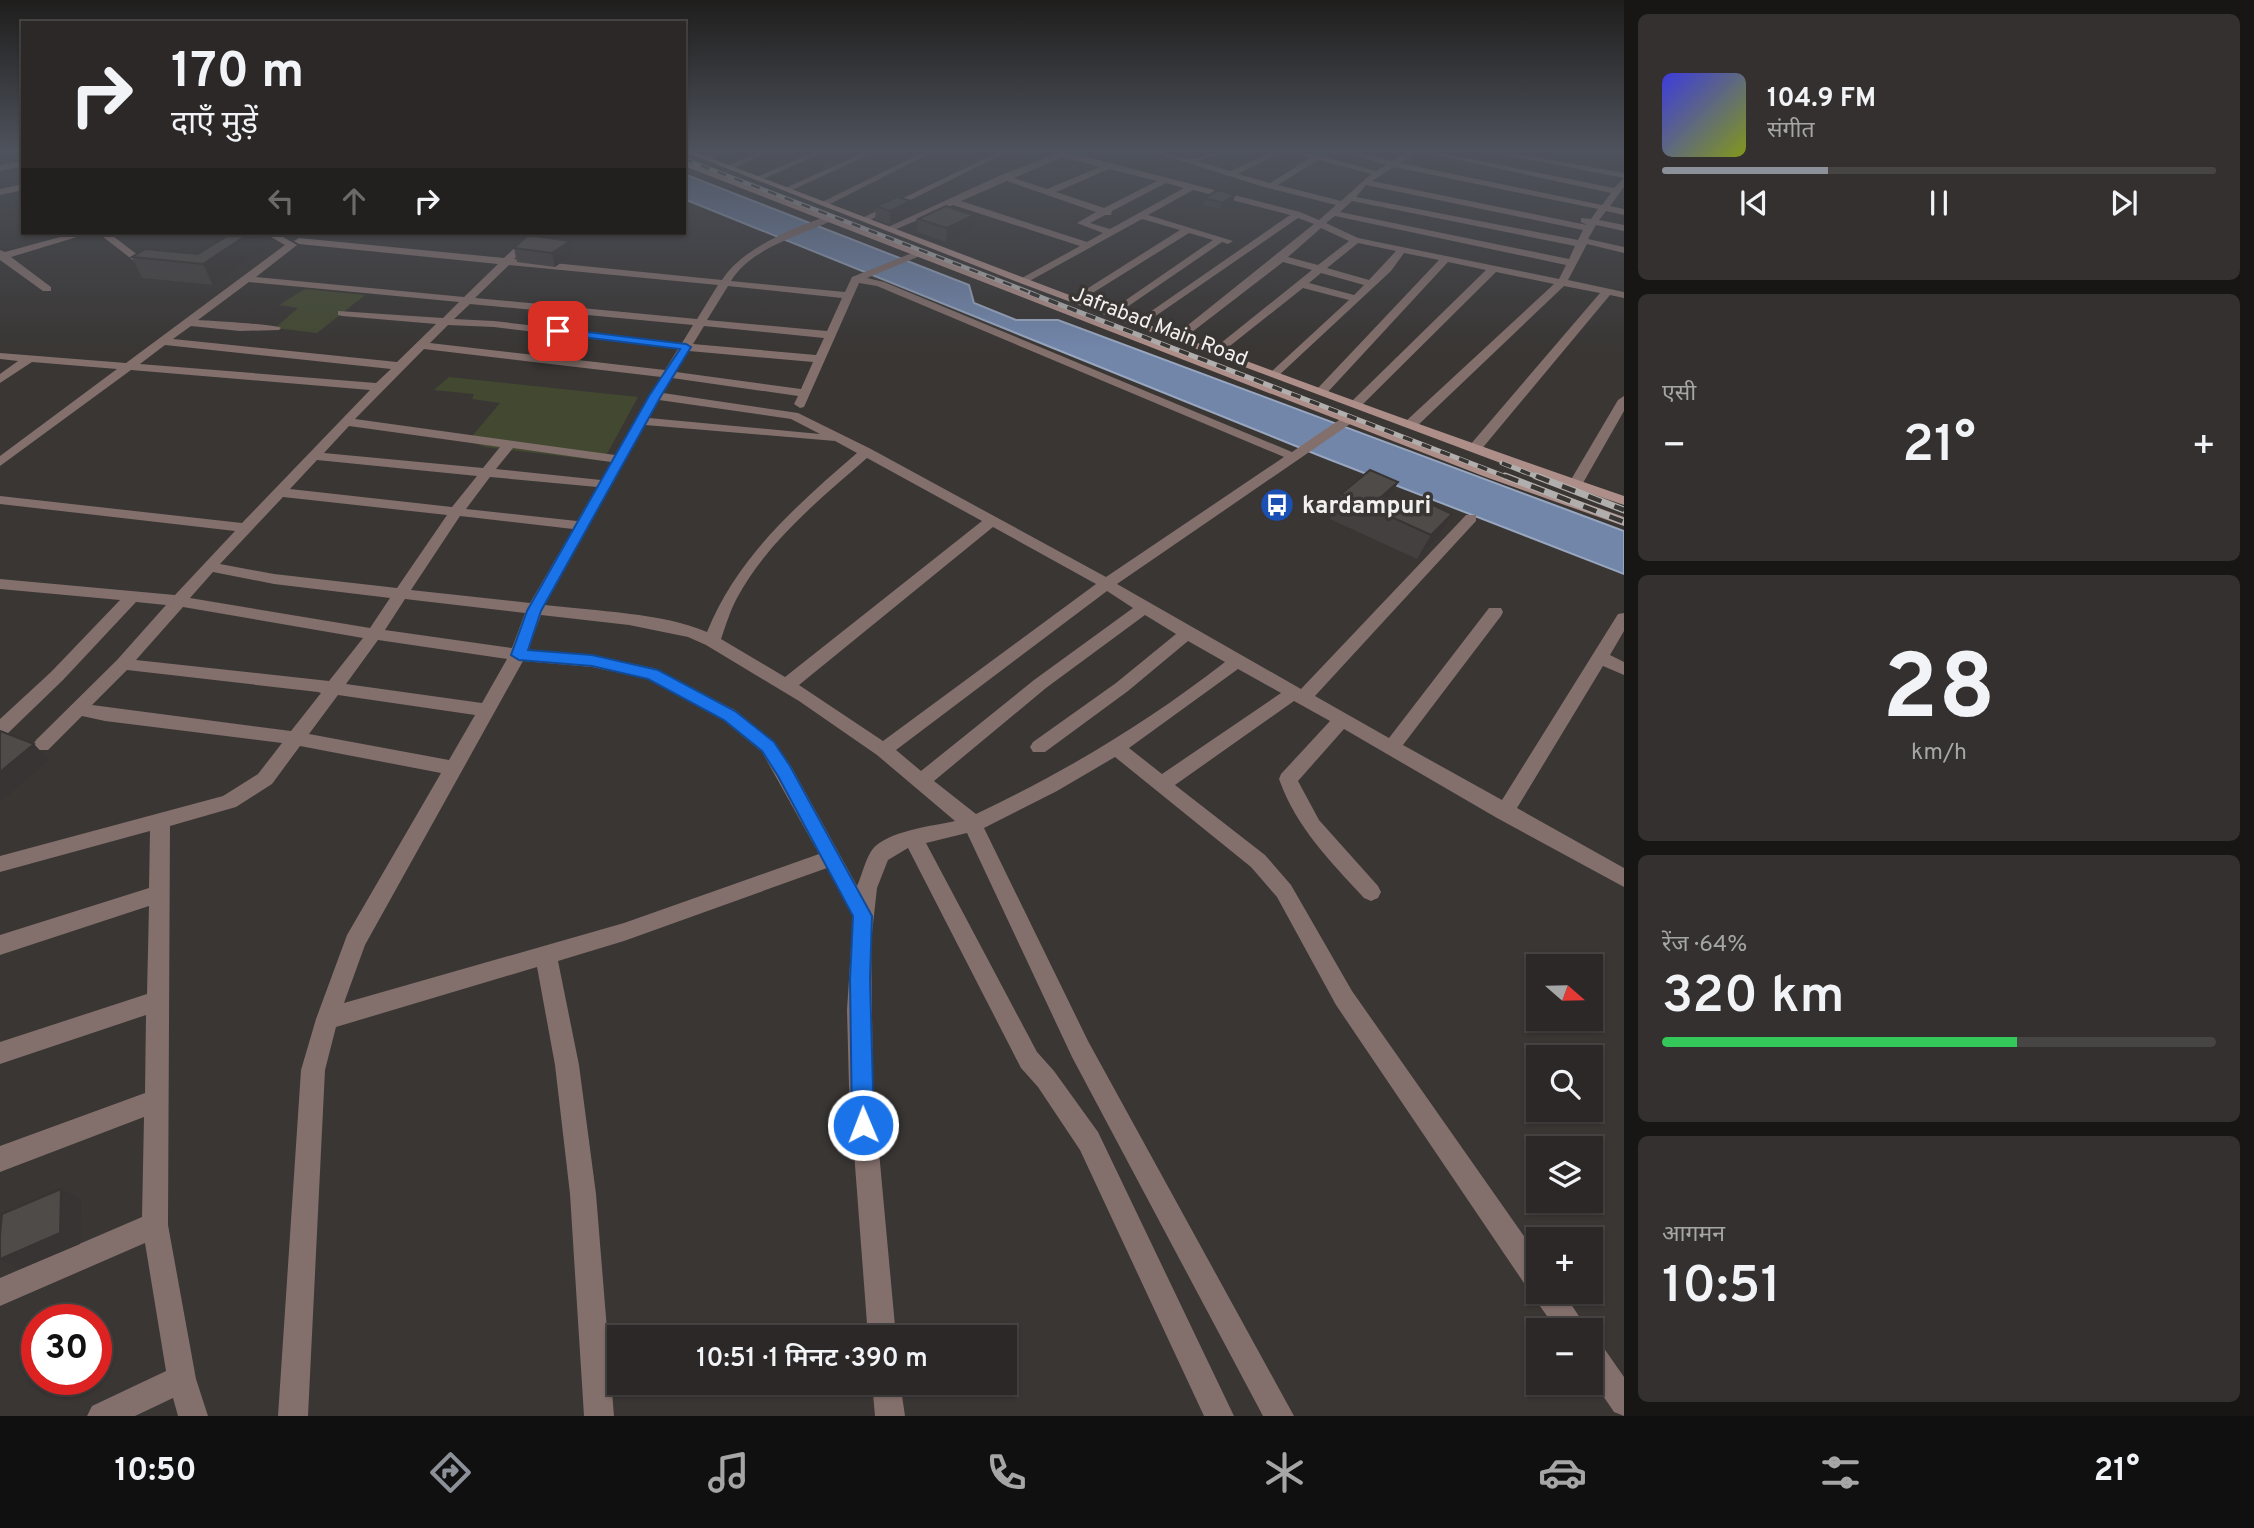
<!DOCTYPE html>
<html lang="hi">
<meta charset="utf-8">
<style>
body{margin:0;font-family:Overpass,"Noto Sans Devanagari",sans-serif;background:#33302f;color:#f1f3f6;height:100vh;display:flex;flex-direction:column;font-size:26px;white-space:nowrap}
*{box-sizing:border-box;margin:0}
p{font-size:23px;color:#a6a6a7}
.icon{flex:none;width:38px;height:38px;fill:none;stroke:currentColor;stroke-width:2;stroke-linecap:round;stroke-linejoin:round}
.map{position:relative;flex:1;overflow:hidden}
.panel{display:flex;flex-direction:column;gap:14px;padding:14px;background:#181615;width:630px}
.panel>*{flex:none}
.banner{position:absolute;left:21px;top:21px;width:665px;height:214px;border-radius:0px;box-shadow:0 2px 5px #0004,0 0 0 2px #474444;background:#2b2827;color:#f1f3f6;overflow:hidden}
.needle{width:46px;rotate:110deg}
.tools{position:absolute;left:1526px;top:954px;display:grid;gap:14px}
.tools a{display:grid;place-items:center;width:77px;height:77px;border-radius:0px;background:#2b2827;box-shadow:0 2px 5px #0004,0 0 0 2px #474444;font-size:35px}
.speed{position:absolute;left:21px;top:1304px;display:flex;gap:14px;font-size:35px;font-weight:700;text-align:center}
.speed>*{display:grid;place-content:center;width:91px;height:91px;border-radius:50%;background:#2b2827;box-shadow:0 2px 5px #0004,0 0 0 2px #474444;line-height:1}
.speed .limit{border:10px solid #d22;background:#fff;color:#111}
.pin{position:absolute;display:grid;place-items:center;width:60px;height:60px;color:#fff;margin:-30px;border-radius:14px;box-shadow:0 4px 10px #0006}
.me{position:absolute;width:77px;margin:-38px;rotate:359deg;stroke-linejoin:round;filter:drop-shadow(0 0 5px #0008)}
.turn{display:flex;align-items:center;gap:24px;height:147px;padding:0 35px;font-size:32px}
.turn .icon{width:91px;height:91px;stroke-width:2.5}
.turn b{display:block;font-size:49px;line-height:60px}
.lanes{display:flex;align-items:center;height:66px;padding:0 35px;background:#0003;justify-content:center;gap:35px;direction:ltr}
.lanes .off{opacity:.35}
.big{font-size:52px;font-weight:600;line-height:1.1}
.panel .tile{flex:1;display:flex;flex-direction:column;justify-content:center;gap:10px;min-width:0;padding:0 24px;border-radius:10px;background:#33302f}
.panel .dial{align-items:center;gap:0}
.dial b{font-size:91px;line-height:1}
.song{display:flex;align-items:center;gap:21px}
.cover{width:84px;height:84px;border-radius:10px;background:linear-gradient(135deg,hsl(240 70% 55%),hsl(70 70% 35%))}
.played{height:7px;border-radius:4px;background:linear-gradient(90deg,#8c9099 30%,#474444 30%)}
.keys{display:flex;justify-content:space-around;direction:ltr}
.heat{display:flex;justify-content:space-between;align-items:center;font-size:38px;direction:ltr}
.charge{height:10px;border-radius:5px;background:linear-gradient(90deg,#34c759 64%,#474444 0)}
.trip{position:absolute;left:607px;top:1325px;width:410px;height:70px;border-radius:0px;background:#2b2827;box-shadow:0 2px 5px #0004,0 0 0 2px #474444;font-weight:600;line-height:70px;text-align:center}
.menu{display:flex;height:112px;justify-content:space-around;align-items:center;background:#111010;color:#a6a6a7}
.menu .icon{width:49px;height:49px}
.menu .on{color:#8c9099}
.menu b{font-size:32px;color:#f1f3f6}
main{display:flex;flex:1;min-height:0}
.map>svg:first-child{display:block}
.green{fill:#434931}
.water{fill:#7286aa;stroke:#98a6bf;stroke-width:2}
.lines{fill:none;stroke-linecap:round;stroke-linejoin:round}
.minor{fill:#836f6b;fill-rule:evenodd}
.secondary{fill:#ae8e88;fill-rule:evenodd}
.rail-far2-casing{stroke:#b1afad;stroke-width:4.5}
.rail-far1-casing{stroke:#b1afad;stroke-width:5}
.rail-casing{stroke:#b1afad;stroke-width:7}
.rail-far2{stroke:#393634;stroke-width:2.5;stroke-dasharray:9;stroke-linecap:butt}
.rail-far1{stroke:#393634;stroke-width:3.5;stroke-dasharray:10;stroke-linecap:butt}
.rail{stroke:#393634;stroke-width:4.5;stroke-dasharray:14;stroke-linecap:butt}
.wall{fill:#44403f}
.shaded-wall{fill:#373433}
.building{fill:#4f4b49;stroke:#373433;stroke-width:2}
.route{fill:#1a73e8;stroke:#114b97;stroke-width:2}
.labels{text-anchor:middle;stroke-width:7;stroke-linejoin:round;paint-order:stroke}
.far-street-label{font-size:21px;fill:#f2f0ef;stroke:#393634}
.poi-label{font-size:24px;font-weight:bold;fill:#f2f0ef;stroke:#393634;text-anchor:start}
</style>
<main>
<div class="map">
<svg width="1624" height="1416" viewBox="0 0 1624 1416">
<rect width="100%" height="100%" fill="#393634"/>
<g class="green">
<polygon points="305,289 365,295 317,333 275,328 298,308 279,305"/>
<polygon points="449,377 638,397 603,461 485,447 468,441 500,403 472,399 474,394 434,390"/>
</g>
<polygon class="water" points="684,174 969,285 974,303 1016,320 1058,320 1624,531 1624,574 1323,457 684,199"/>
<g class="lines">
<g class="minor">
<polygon points="713,152 723,152 708,160 701,158"/>
<polygon points="758,152 768,152 732,169 725,167"/>
<polygon points="814,152 824,152 761,180 754,178"/>
<polygon points="865,152 875,152 790,191 783,189"/>
<polygon points="924,152 933,152 828,205 820,203"/>
<polygon points="998,152 1007,152 868,221 860,219"/>
<path d="M1048,152h19l233,60 19,8 17,-15 -72,-18 -111,-35c13,-1 23,7 35,7 12,0 23,-7 36,-7l-27,9 33,10 42,-19h10l-44,22 32,9 40,-25 -18,-6 26,3 58,16 10,-6 -41,-13h11l36,9 15,-9h9l-16,11 202,42 9,-12 -189,-41h14l178,36 10,-10 -134,-26h15l119,21v14l-14,19 14,3v6l-18,-4 -7,9 25,5v6l-28,-6 -8,14 36,8v6l-37,-9 -19,36 56,12v6l-14,-3 -130,156h-10v-6l130,-152 -36,-7 -148,141h-10v-6l148,-137 -58,-12 -136,135h-8v-6l134,-131 -38,-8 -122,132 -4,1 -6,-4 2,-3 121,-128 -35,-7 -13,18 -115,107 -6,-4 2,-3 77,-71 -46,-12 -82,65 -10,-2 101,-81 -29,-8 -100,77 -10,-2 141,-113 -16,-6 -157,108 -4,-1v-4l153,-106 -97,-25 -45,25 85,26 -5,3 -6,-2 -108,74 -4,-1v-4l103,-71 -24,-7 -111,69 -5,-3 1,-2 106,-67 -38,-11 -118,65 -4,-1v-4l60,-33 -127,-41 -59,25 -8,-2 115,-53 52,-20zM1062,157l38,10 -53,22 -33,-11zM1318,160l53,14 -30,27 -63,-16zM1394,167l204,42 -7,10 -10,-1v4l6,3 -215,-44zM1109,169l48,12 -53,27 -48,-16zM1007,181l89,31 -19,11 26,10 -16,9 -126,-41zM1166,183l18,5 -74,41 -20,-6 15,-8h6l1,-4zM1366,185l217,45 -5,10 -222,-43zM1352,201l223,45 -6,13 -229,-47zM1335,216l231,49 -7,14 -201,-41 -32,-15zM1321,228l28,13 -31,24 -30,-8zM1358,243l38,8 -27,29 -42,-12zM1321,273l43,12 -10,10 -45,-12z"/>
<polygon points="23,161 23,166 0,171 0,165"/>
<polygon points="23,184 23,190 0,195 0,189"/>
<path d="M828,216l5,3 -2,2c-32,15 -80,27 -100,60l114,11 7,-15 65,-26 5,3 -2,2 -53,22 17,4 408,170 53,-36h8v6l-236,162 184,105 165,-174h10v6l-161,175 74,42 100,-130h12l2,4 -2,4 -98,129 99,55 116,-186 6,-1v18l-14,24 14,7v13l-21,-9 -86,142 107,60v19l-127,-69 -153,-89 -46,52 21,39 59,66 3,6 -3,6 -7,3 -7,-3c-34,-37 -68,-71 -85,-119l2,-5 49,-53 -36,-20 -119,84 90,70 26,30 61,106 186,265v36h25l25,38h-31l-20,-28 -3,-11 -6,-2 -192,-284 -59,-108 -26,-30 -136,-110 -58,34 -73,37 104,213 206,375h-31l-191,-359 -105,-224 -41,10 111,209 17,19 44,61 136,284h-30l-124,-266 -42,-63 -17,-19 -113,-220 -20,12 -11,28 -6,54 2,144 23,251h-28l-19,-251 -2,-76 6,-93 -26,-49 -203,73 -66,20 21,104 17,129 18,222h-30l-14,-222 -15,-129 -18,-98 -201,60 -11,43 -17,346h-30l23,-346 15,-51 31,-84 94,-162 -141,-27 -28,38 -36,23 -66,19 -2,399 28,154 12,37h-30l-5,-18 -38,18h-48l5,-10 74,-35 -21,-128 -145,63v-28l142,-61 2,-100 -144,55v-26l145,-53 1,-78 -146,49v-22l147,-48 2,-88 -149,49v-20l149,-47 1,-57 -150,41v-16l223,-60 35,-22 24,-31 -177,-22 -23,-5 -34,34h-12l-3,-5 3,-5 81,-80 49,-55 -30,-3 -73,78 -57,55 -6,2v-18l51,-47 69,-72 -120,-11v-10l175,16 60,-64 -235,-27v-8l242,27 128,-133 -239,-20 -131,96v-10l117,-87 -85,-7 -32,21v-9l18,-13 -18,-2v-6l126,10 159,-118 -21,-12h12l21,12 -41,32 208,20 34,-33 -199,-20 -5,-3 5,-3 205,20 26,-25h10l-26,26 208,21c19,-31 72,-53 106,-64zM509,265l209,20 -21,34 -222,-21zM249,282l210,20 -16,16 -105,-7v4l4,1 94,8 -39,38 -224,-23 18,-13 49,5 39,-1 2,-2c-6,-4 -69,-7 -83,-8zM859,283l18,3 407,171 -178,120 -235,-128 -73,-36 -135,-20 9,-15 126,18 -4,8 6,4 4,-1zM728,286l114,12 -15,33 -120,-11zM470,304l223,21 -11,18 -188,-22 -40,-2zM448,325l46,2 184,22 -13,21 -235,-27zM704,326l120,12 -8,17 -123,-11zM165,345l226,24 -15,14 -236,-19zM424,349l237,28 -46,78 -260,-36zM689,351l124,11 -12,27 -125,-17zM659,400l132,19 29,15 -171,-16zM645,425l190,16 22,12c-60,52 -120,104 -150,179 -43,-19 -113,-21 -162,-27zM349,426l151,21 -17,21 -159,-15zM513,448l98,14 -10,18 -105,-11zM867,458l115,63 -197,156 -64,-38c5,-14 9,-28 16,-41 30,-56 83,-99 130,-140zM317,460l160,16 -25,31 -162,-18zM490,477l107,10 -20,34 -111,-12zM283,497l164,18 -50,73 -123,-14 -54,-10zM460,516l113,13 -43,74 -119,-13zM993,527l103,57 -213,157 -84,-56zM213,572l61,12 116,14 -20,30 -180,-30zM1107,591l26,17 -99,72 -113,91 -25,-21zM405,599l120,14 -13,35 -127,-18zM183,607l180,31 -34,43 -193,-21zM541,615l88,10 59,12 18,8 93,56 78,54 78,66c-22,5 -69,10 -83,29 -7,10 -10,25 -15,36l-66,-120 -17,-24 -39,-32 -82,-42 -61,-13 -64,-5zM1145,615l31,19 -60,49 -83,59 -3,5 3,5h12l83,-61 60,-50 37,21c-77,60 -160,110 -249,152l-42,-33 112,-93zM378,640l129,19 -25,44 -136,-19zM523,661l69,6 56,12 75,41 39,32 57,102 -195,69 -280,80 21,-58zM1238,669l43,24 -119,81 -33,-26zM127,670l191,22 3,1 -30,38 -199,-26zM338,695l137,20 -26,45 -140,-26z"/>
<polygon points="75,233 90,233 11,257 51,287 51,291 43,291 0,260 0,250 5,252"/>
<polygon points="98,233 109,233 147,262 138,264"/>
<polygon points="1624,396 1624,411 1583,483 1581,486 1571,486 1569,483 1618,400"/>
<polygon points="1591,1340 1601,1344 1624,1377 1624,1416 1614,1412 1591,1378"/>
<polygon points="872,1382 900,1382 905,1416 875,1416"/>
</g>
<g class="secondary">
<path d="M685,152h10c308,118 617,237 929,344v9l-118,-40 -486,-182z"/>
<polygon points="684,161 1493,470 1624,517 1624,526 1483,476 684,166"/>
</g>
<g class="rail-far2-casing">
<polyline id="rail-far2" points="684,159 1034,294"/>
</g>
<g class="rail-far1-casing">
<g id="rail-far1">
<polyline points="1030,293 1509,478"/>
<polyline points="1502,463 1540,478"/>
</g>
</g>
<g class="rail-casing">
<g id="rail">
<polyline points="1505,476 1624,522"/>
<polyline points="1536,476 1624,510"/>
</g>
</g>
<use href="#rail-far2" class="rail-far2"/>
<use href="#rail-far1" class="rail-far1"/>
<use href="#rail" class="rail"/>
</g>
<g class="wall">
<polygon points="1235,195 1233,202 1221,209 1203,205 1205,198"/>
<polygon points="876,206 911,215 890,224 875,220"/>
<polygon points="974,215 973,228 946,242 917,232 918,219"/>
<polygon points="223,233 261,233 267,247 213,285 142,278 132,257 198,254 225,237"/>
<polygon points="570,241 572,255 555,267 517,262 514,248"/>
<polygon points="1398,482 1388,502 1406,509 1452,514 1438,538 1417,559 1330,519 1341,494"/>
</g>
<g class="shaded-wall">
<polygon points="1235,195 1233,202 1221,209 1223,203"/>
<polygon points="911,201 911,215 890,224 890,211"/>
<polygon points="974,215 973,228 946,242 947,228"/>
<polygon points="250,233 261,233 267,247 213,285 203,264"/>
<polygon points="570,241 572,255 555,267 552,253"/>
<polygon points="1398,482 1386,506 1380,498"/>
<polygon points="1452,514 1438,538 1417,559 1431,535"/>
<polygon points="34,744 49,760 0,802 0,772"/>
<polygon points="61,1189 81,1200 80,1244 20,1269 0,1260 0,1259"/>
</g>
<g class="building">
<polygon points="1217,190 1235,195 1223,203 1205,198"/>
<polygon points="897,197 911,201 890,211 876,206"/>
<polygon points="946,206 974,215 947,228 918,219"/>
<polygon points="232,233 250,233 203,264 132,257 145,249 198,254"/>
<polygon points="528,235 570,241 552,253 514,248"/>
<polygon points="1370,470 1398,482 1380,498 1406,509 1418,498 1452,514 1431,535 1341,494"/>
<polygon points="0,731 34,744 0,772"/>
<polygon points="61,1189 60,1233 0,1259 0,1236 2,1214"/>
</g>
<linearGradient id="sky" x2="0" y2="1"><stop stop-color="#1f1e1d"/><stop offset="0.43" stop-color="#4e525c"/><stop offset="1" stop-color="#4e525c" stop-opacity="0"/></linearGradient>
<rect width="1624" height="350" fill="url(#sky)"/>
<polygon class="route" points="554,328 686,344 691,347 661,396 541,611 528,650 592,655 658,670 735,711 774,742 790,766 872,916 870,979 874,1125 871,1133 863,1136 855,1133 852,1125 850,979 853,916 778,776 762,751 724,720 648,679 592,666 519,660 511,655 527,611 649,396 680,349 558,334 553,331"/>
<defs>
<g id="bus-disc" transform="scale(1.75)"><circle r="9.5" fill="#1a4fb4" stroke="#393634"/><path d="M-5-6H5V4H4V6H2V4H-2V6H-4V4H-5ZM-3.5-4V0h7V-4ZM-3.5 1.2v1.5H-2V1.2ZM2 1.2v1.5H3.5V1.2Z" fill="#fff"/></g>
</defs>
<g fill-rule="evenodd">
<use href="#bus-disc" x="1277" y="505"/>
</g>
<g class="labels">
<g class="far-street-label">
<text transform="translate(1160 326) rotate(21)" y="7">Jafrabad Main Road</text>
</g>
<g class="poi-label">
<text x="1302" y="513">kardampuri</text>
</g>
</g>
</svg>
<div class="tools">
<a><svg class="needle" viewBox="-14 -14 28 28"><path d="M0-13l5 13h-10z" fill="#e53935"/><path d="M0 13l5-13h-10z" fill="#a6a6a7"/></svg></a>
<a><svg class="icon" aria-label="search" viewBox="0 0 24 24"><circle cx="10" cy="10" r="6"/><path d="M15 15l6 6"/></svg></a>
<a><svg class="icon" aria-label="layers" viewBox="0 0 24 24"><path d="M12 4l9 5-9 5-9-5zM3 14l9 5 9-5"/></svg></a>
<a>+</a>
<a>−</a>
</div>
<div class="speed"><div class="limit">30</div></div>
<div class="pin" style="left:558px;top:331px;background:#d93025"><svg class="icon" aria-label="arrive" viewBox="0 0 24 24"><path d="M6 21V4h12l-3 4 3 4H6"/></svg></div>
<svg class="me" style="left:863px;top:1125px" viewBox="-20 -20 40 40"><circle r="17" fill="#1a73e8" stroke="#fff" stroke-width="3"/><path d="M0-11L8 9 0 5-8 9z" fill="#fff"/></svg>
<div class="trip">10:51 · 1 मिनट · 390 m</div>
<div class="banner">
<div class="turn"><svg class="icon" aria-label="right" viewBox="0 0 24 24"><path d="M7 20v-9h11M14 6l5 5-5 5"/></svg><div><b>170 m</b>दाएँ मुड़ें</div></div>
<div class="lanes"><svg class="icon off" aria-label="left" viewBox="0 0 24 24"><path d="M17 20v-9H6M10 6l-5 5 5 5"/></svg><svg class="icon off" aria-label="ahead" viewBox="0 0 24 24"><path d="M12 20V5M6 11l6-6 6 6"/></svg><svg class="icon" aria-label="right" viewBox="0 0 24 24"><path d="M7 20v-9h11M14 6l5 5-5 5"/></svg></div>
</div>
</div>
<section class="panel">
<div class="tile">
<div class="song"><i class="cover"></i><div><b>104.9 FM</b><p>संगीत</p></div></div>
<div class="played"></div>
<div class="keys"><svg class="icon" aria-label="previous" viewBox="0 0 24 24"><path d="M18 5L8 12l10 7zM5 5v14"/></svg><svg class="icon" aria-label="pause" viewBox="0 0 24 24"><path d="M8 5v14M16 5v14"/></svg><svg class="icon" aria-label="next" viewBox="0 0 24 24"><path d="M6 5l10 7-10 7zM19 5v14"/></svg></div>
</div>
<div class="tile"><p>एसी</p>
<div class="heat"><a>−</a><b class="big">21°</b><a>+</a></div>
</div>
<div class="tile dial"><b>28</b><p>km/h</p></div>
<div class="tile"><p>रेंज · 64%</p><b class="big">320 km</b><div class="charge"></div></div>
<div class="tile"><p>आगमन</p><b class="big">10:51</b></div>
</section>
</main>
<nav class="menu">
<b>10:50</b>
<svg class="icon on" aria-label="directions" viewBox="0 0 24 24"><path d="M12 3l9 9-9 9-9-9zM9 14v-3h6M13 9l2 2-2 2"/></svg>
<svg class="icon" aria-label="music" viewBox="0 0 24 24"><path d="M9 18V5l10-2v13"/><circle cx="6" cy="18" r="3"/><circle cx="16" cy="16" r="3"/></svg>
<svg class="icon" aria-label="phone" viewBox="0 0 24 24"><path d="M5 4h4l2 5-3 2q2 4 5 5l2-3 5 2v4C11 20 4 13 5 4z"/></svg>
<svg class="icon" aria-label="climate" viewBox="0 0 24 24"><path d="M12 3v18M4 7l16 10M4 17L20 7"/></svg>
<svg class="icon" aria-label="car" viewBox="0 0 24 24"><path d="M5 17H2v-5l4-1 3-4h7l3 4 3 1v5h-3M9 17h6M6 11h13"/><circle cx="7" cy="17" r="2"/><circle cx="17" cy="17" r="2"/></svg>
<svg class="icon" aria-label="filters" viewBox="0 0 24 24"><path d="M4 7h16M4 17h16"/><circle cx="9" cy="7" r="2"/><circle cx="15" cy="17" r="2"/></svg>
<b>21°</b>
</nav>
